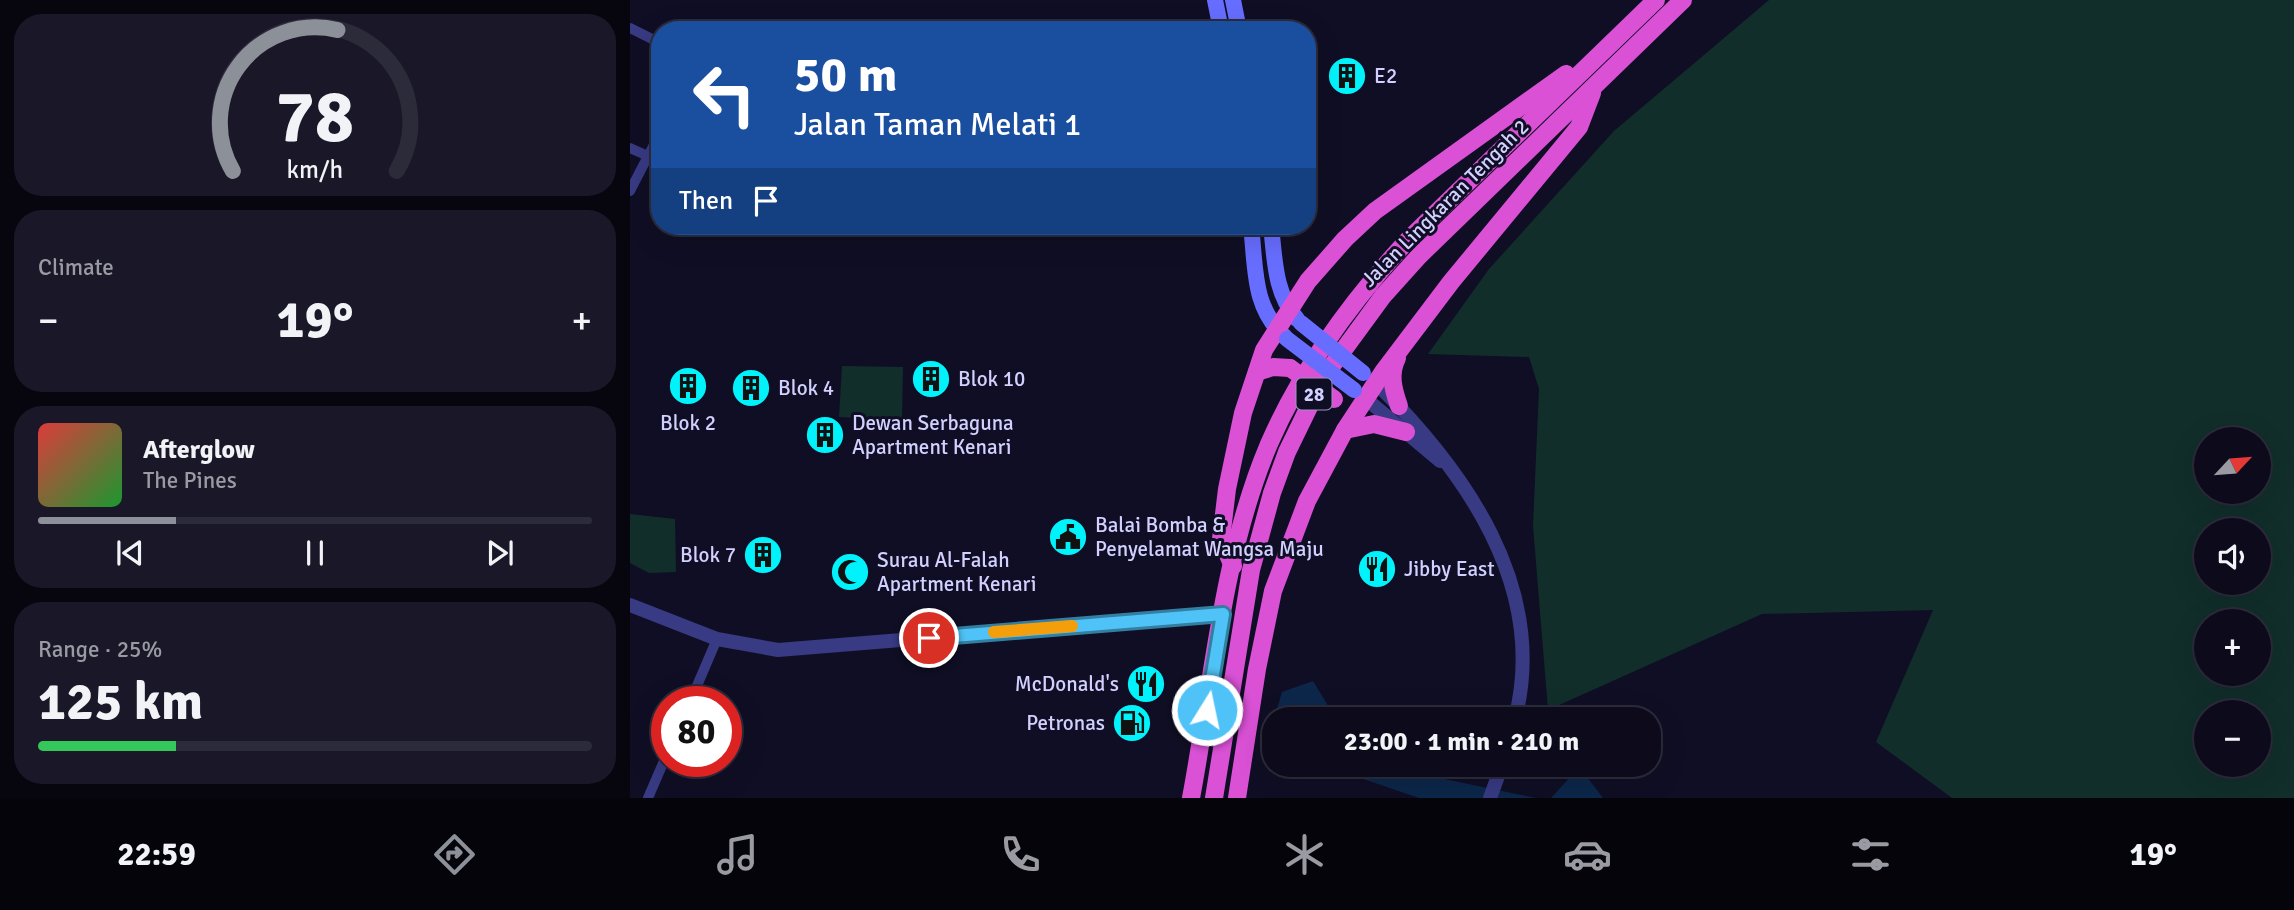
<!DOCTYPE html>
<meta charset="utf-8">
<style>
body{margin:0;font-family:Signika,sans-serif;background:#1a1828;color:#f1f3f6;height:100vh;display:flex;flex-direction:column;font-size:26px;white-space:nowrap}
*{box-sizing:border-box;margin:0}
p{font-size:23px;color:#9a9aa3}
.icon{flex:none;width:38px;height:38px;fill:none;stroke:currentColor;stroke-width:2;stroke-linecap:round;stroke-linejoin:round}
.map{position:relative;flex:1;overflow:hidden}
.drawer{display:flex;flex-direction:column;gap:14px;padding:14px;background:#07060f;width:630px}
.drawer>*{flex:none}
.guide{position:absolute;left:21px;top:21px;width:665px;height:214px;border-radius:28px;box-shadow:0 7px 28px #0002,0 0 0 2px #2c2b3a;background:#1a4fa0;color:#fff;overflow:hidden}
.needle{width:46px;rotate:64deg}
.buttons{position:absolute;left:1564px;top:427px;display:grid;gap:14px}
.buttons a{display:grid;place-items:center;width:77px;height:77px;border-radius:50%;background:#0c0a1b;box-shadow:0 7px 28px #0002,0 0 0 2px #2c2b3a;font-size:35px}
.speed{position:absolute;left:21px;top:686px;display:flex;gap:14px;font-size:35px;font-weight:700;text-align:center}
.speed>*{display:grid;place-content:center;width:91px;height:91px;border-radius:50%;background:#0c0a1b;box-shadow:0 7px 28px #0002,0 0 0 2px #2c2b3a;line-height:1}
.speed .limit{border:10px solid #d22;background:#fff;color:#111}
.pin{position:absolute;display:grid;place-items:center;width:60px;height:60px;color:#fff;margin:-30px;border:4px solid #fff;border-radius:50%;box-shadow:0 2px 7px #0007}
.me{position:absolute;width:77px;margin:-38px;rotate:10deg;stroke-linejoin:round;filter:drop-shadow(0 0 5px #0008)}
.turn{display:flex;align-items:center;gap:24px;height:147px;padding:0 28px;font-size:32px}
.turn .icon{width:91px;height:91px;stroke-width:2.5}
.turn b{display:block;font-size:49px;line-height:60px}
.then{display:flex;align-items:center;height:66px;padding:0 28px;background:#0003;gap:14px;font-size:26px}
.big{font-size:52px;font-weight:700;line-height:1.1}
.drawer .card{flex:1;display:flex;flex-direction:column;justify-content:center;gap:10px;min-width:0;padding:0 24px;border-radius:28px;background:#1a1828}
.drawer .dial{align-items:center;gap:0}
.dial svg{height:182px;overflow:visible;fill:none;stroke:#2c2b3a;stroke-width:7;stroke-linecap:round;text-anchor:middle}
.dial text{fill:#f1f3f6;stroke:none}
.song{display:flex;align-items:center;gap:21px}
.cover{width:84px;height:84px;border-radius:10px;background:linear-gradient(135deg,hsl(0 70% 55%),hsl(130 70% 35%))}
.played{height:7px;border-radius:4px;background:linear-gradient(90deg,#8c9099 25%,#2c2b3a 25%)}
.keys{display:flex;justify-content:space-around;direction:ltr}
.heat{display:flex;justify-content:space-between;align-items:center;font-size:38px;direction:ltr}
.charge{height:10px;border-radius:5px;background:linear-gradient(90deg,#34c759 25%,#2c2b3a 0)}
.trip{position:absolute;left:632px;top:707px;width:399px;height:70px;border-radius:28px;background:#0c0a1b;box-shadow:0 7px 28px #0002,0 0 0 2px #2c2b3a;font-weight:700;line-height:70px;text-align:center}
.tab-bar{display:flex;height:112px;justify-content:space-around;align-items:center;background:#05040b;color:#9a9aa3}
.tab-bar .icon{width:49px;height:49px}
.tab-bar .current{color:#8c9099}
.tab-bar b{font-size:32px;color:#f1f3f6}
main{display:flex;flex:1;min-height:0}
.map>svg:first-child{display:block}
.green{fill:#112e2b;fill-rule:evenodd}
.water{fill:#0c274a}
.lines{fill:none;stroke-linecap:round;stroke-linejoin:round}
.minor{stroke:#383a83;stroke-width:10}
.tertiary{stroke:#383a83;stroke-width:14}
.secondary{stroke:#676dff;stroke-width:16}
.trunk{stroke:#da51d6;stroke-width:18}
.secondary-bridge{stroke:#676dff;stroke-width:16}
.trunk-bridge{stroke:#da51d6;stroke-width:18}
.route-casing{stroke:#337fa1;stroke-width:18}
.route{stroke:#4fc3f7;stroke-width:12}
.slow{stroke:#f59e0b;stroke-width:12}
.labels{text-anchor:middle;stroke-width:6;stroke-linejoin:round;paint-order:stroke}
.shield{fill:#100e24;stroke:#9896bd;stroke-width:2}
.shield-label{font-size:19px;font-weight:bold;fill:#d2d0ff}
.poi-label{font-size:21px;fill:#d2d0ff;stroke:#100e24;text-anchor:start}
.street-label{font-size:21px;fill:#d2d0ff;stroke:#100e24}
</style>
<main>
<section class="drawer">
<div class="card dial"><svg viewBox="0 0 100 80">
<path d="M14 69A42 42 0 1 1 86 69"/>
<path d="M14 69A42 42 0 0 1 60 7" stroke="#8c9099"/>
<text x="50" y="56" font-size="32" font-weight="700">78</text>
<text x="50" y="72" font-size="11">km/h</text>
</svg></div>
<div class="card"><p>Climate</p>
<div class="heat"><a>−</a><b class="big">19°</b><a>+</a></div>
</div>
<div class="card">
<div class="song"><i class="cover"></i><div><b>Afterglow</b><p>The Pines</p></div></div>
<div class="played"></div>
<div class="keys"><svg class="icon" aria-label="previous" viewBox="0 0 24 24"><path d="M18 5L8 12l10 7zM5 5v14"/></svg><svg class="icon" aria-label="pause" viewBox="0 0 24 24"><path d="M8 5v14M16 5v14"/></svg><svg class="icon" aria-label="next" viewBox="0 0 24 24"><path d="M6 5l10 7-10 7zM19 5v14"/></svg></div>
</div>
<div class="card"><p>Range · 25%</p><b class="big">125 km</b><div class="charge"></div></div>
</section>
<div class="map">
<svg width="1664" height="798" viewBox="0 0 1664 798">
<rect width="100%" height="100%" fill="#100e24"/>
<g class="green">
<path d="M1139,0h525v798h-342l-76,-56 57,-132 -171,4 -214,96 -15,-184 6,-137 -10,-32 -101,-3 61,-85 125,-138zM1577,439h52v53h-52zM1577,530h52v53h-52zM1577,621h52v53h-52zM1577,712h52v53h-52z"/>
<polygon points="212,366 273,367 272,420 209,417"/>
<polygon points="0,514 45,519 46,572 19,573 0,563"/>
</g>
<g class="water">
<polygon points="683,681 706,719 644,719 652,692"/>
<polygon points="692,765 747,765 906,798 789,798"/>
<polygon points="942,775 957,777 973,798 921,798"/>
</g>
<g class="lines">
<g class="minor">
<polyline points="0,28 30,43"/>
<polyline points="0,148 18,156"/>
<polyline points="0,191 30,133"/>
<polyline points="60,702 87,639"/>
<polyline points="18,798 37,754"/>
</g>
<g class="tertiary">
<path d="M746,383c88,87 173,204 139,336"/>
<polyline points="735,398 810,461"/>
<polyline points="0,605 87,639 148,650 593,614"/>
<polyline points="860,798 872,765"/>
</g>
<g class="secondary">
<polyline points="585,0 591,30"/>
<polyline points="603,0 609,30"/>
<path d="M621,226c5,42 1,81 34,111"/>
<path d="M641,226c4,33 3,66 26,93"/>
</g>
<g class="trunk">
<path d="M767,358c-8,16 -4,31 2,48"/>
<polyline points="627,372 643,367 660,368"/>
<polyline points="715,430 744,424 776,432"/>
<polyline points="603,566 591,539 597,489 613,413 634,350 678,281 715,239 745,211 936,74"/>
<path d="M561,798c22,-117 31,-243 78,-354 33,-76 81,-141 137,-202l250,-242"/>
<polyline points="584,798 621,570 642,493 657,452 693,378 753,296 789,256 1053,0"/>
<polyline points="607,798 627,669 643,591 677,501 715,430 753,372 821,282 949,127 962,93"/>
</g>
<g class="secondary-bridge">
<polyline points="671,323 733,373"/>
<polyline points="657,339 724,390"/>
</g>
<polyline class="trunk-bridge" points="660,368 704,399"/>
</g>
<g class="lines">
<g class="route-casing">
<polyline id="route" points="299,638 593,614 577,710"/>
</g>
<use href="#route" class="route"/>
<polyline class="slow" points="364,632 442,626"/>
</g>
<defs>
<g id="building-disc" transform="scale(2.0125)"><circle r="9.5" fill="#00f3fb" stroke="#100e24"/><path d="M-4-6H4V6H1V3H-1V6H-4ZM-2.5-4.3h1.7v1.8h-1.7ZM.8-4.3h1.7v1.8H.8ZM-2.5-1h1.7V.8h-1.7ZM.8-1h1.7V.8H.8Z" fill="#111"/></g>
<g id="civic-disc" transform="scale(2.0125)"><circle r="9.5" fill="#00f3fb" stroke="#100e24"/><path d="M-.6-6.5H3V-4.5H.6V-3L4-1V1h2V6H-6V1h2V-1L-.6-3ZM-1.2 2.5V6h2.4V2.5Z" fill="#111"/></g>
<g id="restaurant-disc" transform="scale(2.0125)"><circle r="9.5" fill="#00f3fb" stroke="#100e24"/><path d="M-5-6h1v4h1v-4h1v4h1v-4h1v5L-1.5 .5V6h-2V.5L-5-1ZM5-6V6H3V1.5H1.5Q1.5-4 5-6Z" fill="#111"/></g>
<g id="mosque-disc" transform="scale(2.0125)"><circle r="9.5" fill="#00f3fb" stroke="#100e24"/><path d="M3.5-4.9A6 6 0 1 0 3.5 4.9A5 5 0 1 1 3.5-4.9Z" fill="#111"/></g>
<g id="fuel-disc" transform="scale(2.0125)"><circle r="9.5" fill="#00f3fb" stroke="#100e24"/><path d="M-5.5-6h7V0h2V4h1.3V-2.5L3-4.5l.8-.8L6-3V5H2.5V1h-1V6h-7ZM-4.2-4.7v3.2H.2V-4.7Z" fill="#111"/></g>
</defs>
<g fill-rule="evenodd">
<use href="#building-disc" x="717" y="76"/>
<use href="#building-disc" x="301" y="379"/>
<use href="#building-disc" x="58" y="386"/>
<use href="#building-disc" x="121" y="388"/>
<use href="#building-disc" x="195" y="435"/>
<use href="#civic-disc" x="438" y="537"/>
<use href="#building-disc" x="133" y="555"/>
<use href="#restaurant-disc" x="747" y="569"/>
<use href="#mosque-disc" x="220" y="572"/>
<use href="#restaurant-disc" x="516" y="684"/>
<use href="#fuel-disc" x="502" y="723"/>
</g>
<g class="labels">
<rect class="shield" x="666.5" y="378.5" width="35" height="31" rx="5"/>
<g class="shield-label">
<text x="684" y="401">28</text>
</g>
<g class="poi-label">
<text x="744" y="83">E2</text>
<text x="328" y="386">Blok 10</text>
<text x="148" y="395">Blok 4</text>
<text x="58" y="430" text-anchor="middle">Blok 2</text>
<text x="222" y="430">Dewan Serbaguna<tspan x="222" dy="24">Apartment Kenari</tspan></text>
<text x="465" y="532">Balai Bomba &amp;<tspan x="465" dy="24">Penyelamat Wangsa Maju</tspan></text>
<text x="106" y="562" text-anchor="end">Blok 7</text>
<text x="247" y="567">Surau Al-Falah<tspan x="247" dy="24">Apartment Kenari</tspan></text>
<text x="774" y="576">Jibby East</text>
<text x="489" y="691" text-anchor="end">McDonald's</text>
<text x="475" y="730" text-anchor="end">Petronas</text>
</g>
<g class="street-label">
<text transform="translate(815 203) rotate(-45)" y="7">Jalan Lingkaran Tengah 2</text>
</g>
</g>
</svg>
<div class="buttons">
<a><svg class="needle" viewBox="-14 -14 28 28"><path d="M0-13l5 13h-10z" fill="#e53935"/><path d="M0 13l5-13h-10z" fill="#9a9aa3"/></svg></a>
<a><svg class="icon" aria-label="sound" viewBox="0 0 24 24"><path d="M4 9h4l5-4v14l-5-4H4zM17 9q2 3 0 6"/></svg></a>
<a>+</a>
<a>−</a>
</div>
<div class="speed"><div class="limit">80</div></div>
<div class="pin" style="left:299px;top:638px;background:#d93025"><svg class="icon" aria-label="arrive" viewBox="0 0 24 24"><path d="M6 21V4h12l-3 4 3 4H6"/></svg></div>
<svg class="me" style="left:577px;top:710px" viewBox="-20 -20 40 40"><circle r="17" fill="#4fc3f7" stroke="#fff" stroke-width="3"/><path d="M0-11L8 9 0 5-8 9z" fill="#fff"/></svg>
<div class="trip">23:00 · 1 min · 210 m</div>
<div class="guide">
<div class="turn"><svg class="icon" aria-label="left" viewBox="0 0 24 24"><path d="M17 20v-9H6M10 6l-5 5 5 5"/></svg><div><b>50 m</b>Jalan Taman Melati 1</div></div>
<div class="then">Then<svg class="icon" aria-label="arrive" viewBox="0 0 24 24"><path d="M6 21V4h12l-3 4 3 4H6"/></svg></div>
</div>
</div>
</main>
<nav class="tab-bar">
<b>22:59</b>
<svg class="icon current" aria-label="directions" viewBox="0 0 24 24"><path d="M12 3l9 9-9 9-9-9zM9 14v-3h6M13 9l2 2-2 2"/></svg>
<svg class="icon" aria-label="music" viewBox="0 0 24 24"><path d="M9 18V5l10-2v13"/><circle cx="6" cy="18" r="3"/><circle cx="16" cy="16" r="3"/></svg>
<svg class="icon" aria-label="phone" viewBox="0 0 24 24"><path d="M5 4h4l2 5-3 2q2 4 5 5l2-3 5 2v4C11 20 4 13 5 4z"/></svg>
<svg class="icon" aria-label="climate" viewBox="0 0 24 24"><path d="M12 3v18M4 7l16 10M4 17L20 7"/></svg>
<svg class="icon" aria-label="car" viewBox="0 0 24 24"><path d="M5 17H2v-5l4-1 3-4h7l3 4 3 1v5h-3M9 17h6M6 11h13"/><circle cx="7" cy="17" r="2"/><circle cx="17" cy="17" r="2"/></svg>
<svg class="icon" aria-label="filters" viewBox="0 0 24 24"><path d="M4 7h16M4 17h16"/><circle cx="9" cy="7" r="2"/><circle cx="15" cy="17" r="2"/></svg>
<b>19°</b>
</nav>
